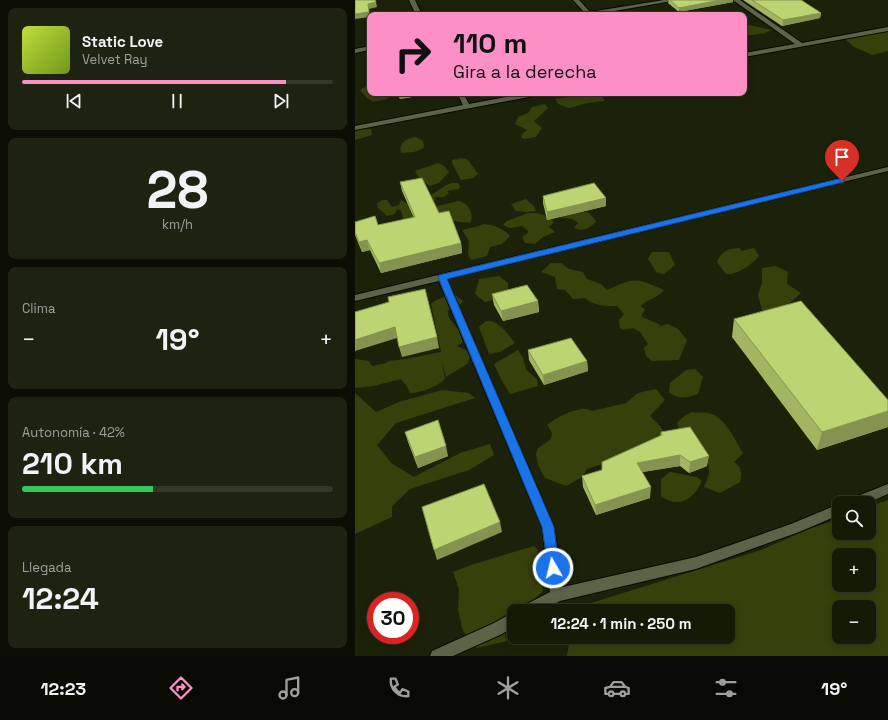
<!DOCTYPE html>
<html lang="es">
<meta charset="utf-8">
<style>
body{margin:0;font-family:"Space Grotesk",sans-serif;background:#1e2311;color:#f1f3f6;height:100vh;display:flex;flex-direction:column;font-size:15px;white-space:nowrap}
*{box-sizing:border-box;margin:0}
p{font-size:13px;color:#9da19b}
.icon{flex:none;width:22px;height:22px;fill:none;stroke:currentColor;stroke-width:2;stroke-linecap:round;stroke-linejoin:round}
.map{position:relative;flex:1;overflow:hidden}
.sheet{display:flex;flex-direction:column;gap:8px;padding:8px;background:#0c0e04;width:355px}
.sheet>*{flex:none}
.hud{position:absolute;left:12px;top:12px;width:380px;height:84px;border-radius:8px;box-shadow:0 2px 10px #0003,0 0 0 1px #343828;background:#fb8fc6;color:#111;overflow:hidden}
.fabs{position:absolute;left:477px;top:496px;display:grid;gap:8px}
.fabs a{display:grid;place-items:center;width:44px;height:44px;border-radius:8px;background:#151a07;box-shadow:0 2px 10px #0003,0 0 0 1px #343828;font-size:20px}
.speed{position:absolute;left:12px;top:592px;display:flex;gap:8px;font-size:20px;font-weight:700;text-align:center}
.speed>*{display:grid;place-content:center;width:52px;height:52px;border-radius:50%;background:#151a07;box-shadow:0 2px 10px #0003,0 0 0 1px #343828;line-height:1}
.speed .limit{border:6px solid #d22;background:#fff;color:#111}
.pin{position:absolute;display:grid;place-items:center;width:34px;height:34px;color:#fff;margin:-41px -17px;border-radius:50% 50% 50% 0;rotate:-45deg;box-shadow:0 0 4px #0007}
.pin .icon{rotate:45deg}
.me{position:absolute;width:44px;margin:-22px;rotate:352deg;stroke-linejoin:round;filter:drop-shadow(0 0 3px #0008)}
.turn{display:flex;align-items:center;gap:14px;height:84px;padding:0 20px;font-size:18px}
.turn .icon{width:52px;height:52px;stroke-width:2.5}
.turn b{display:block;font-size:28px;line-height:34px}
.big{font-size:30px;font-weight:700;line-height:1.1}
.sheet .tile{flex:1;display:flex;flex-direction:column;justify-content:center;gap:6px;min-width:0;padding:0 14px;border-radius:8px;background:#1e2311}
.sheet .dial{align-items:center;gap:0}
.dial b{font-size:52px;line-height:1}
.song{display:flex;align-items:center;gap:12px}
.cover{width:48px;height:48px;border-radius:6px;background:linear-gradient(135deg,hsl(70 70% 55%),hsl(80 70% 35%))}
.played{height:4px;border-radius:2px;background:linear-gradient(90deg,#fb8fc6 85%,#343828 85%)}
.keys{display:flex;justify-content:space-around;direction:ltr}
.heat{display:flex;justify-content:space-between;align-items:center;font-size:22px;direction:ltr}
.charge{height:6px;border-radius:3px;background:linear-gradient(90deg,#34c759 42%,#343828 0)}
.trip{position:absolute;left:152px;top:604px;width:228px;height:40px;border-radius:8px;background:#151a07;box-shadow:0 2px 10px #0003,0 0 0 1px #343828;font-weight:700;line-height:40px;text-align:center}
.menu{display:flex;height:64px;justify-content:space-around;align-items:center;background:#080a03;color:#9da19b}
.menu .icon{width:28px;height:28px}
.menu .active{color:#fb8fc6}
.menu b{font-size:18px;color:#f1f3f6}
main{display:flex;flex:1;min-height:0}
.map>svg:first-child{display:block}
.green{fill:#35400b;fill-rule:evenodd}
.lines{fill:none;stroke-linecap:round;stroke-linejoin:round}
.minor-casing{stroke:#070b00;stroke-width:2}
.minor{fill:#5c6448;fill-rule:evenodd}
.wall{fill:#a2b662}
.shaded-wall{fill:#849450}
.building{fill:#bcd472;stroke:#849450}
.route{fill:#1a73e8;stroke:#114b97}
</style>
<main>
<section class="sheet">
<div class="tile">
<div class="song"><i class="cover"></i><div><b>Static Love</b><p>Velvet Ray</p></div></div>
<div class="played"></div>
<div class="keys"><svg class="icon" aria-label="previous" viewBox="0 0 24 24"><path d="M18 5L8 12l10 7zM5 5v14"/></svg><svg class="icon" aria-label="pause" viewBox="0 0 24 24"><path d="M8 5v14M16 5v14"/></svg><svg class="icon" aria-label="next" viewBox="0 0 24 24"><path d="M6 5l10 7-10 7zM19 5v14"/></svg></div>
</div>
<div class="tile dial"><b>28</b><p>km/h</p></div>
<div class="tile"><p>Clima</p>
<div class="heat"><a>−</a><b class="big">19°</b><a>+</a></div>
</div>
<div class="tile"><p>Autonomía · 42%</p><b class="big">210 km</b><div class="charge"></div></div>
<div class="tile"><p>Llegada</p><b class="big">12:24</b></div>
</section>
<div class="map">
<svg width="533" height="656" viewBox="0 0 533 656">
<rect width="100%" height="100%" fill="#1c2209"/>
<g class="green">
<polygon points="389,24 417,30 410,33 389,36"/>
<polygon points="533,32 533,51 518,55 499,47 489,38 509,33"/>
<polygon points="15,84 15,93 37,93 32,99 18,102 12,98 5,90"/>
<polygon points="238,93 244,93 250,101 233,103 214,108 203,104 200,99"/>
<polygon points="190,104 193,108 179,121 187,128 181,137 169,139 166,137 168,133 172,130 160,124 163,117 173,113 177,107"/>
<polygon points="0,127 16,129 17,135 0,140"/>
<path d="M61,137l7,4 1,7 -10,4 -13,1c-3,-11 7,-15 15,-16z"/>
<polygon points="107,158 113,160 123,174 118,178 106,180 98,165 97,160"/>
<polygon points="83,163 89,166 94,172 84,183 75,186 64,178 60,171"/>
<polygon points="97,183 103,183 105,186 104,189 92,191 94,193 89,197 79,197 80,200 63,204 91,185"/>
<polygon points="171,199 179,206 181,211 172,212 161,211 156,204"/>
<polygon points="28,200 32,200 37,207 44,205 46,200 85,221 47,221 48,217 46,211 42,209 40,214 32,216 23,208 22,203"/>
<path d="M104,201c9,2 15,12 12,21 -14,2 -17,-3 -30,-3l-6,-11 2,-2z"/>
<path d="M224,209l4,3h4l7,6 2,4c-8,7 -12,10 -22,6l4,-5 -6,-4 -14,-2z"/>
<path d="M173,213c11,0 19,1 26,9l-6,6h2l5,4 -12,5 -8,7 -10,-1 -3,-6 7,-5 -7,-6 -12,2 -7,-3 4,-4z"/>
<path d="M128,224c9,0 22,5 27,12l-8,8 -12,3 -3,9 -16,4 -3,-6 1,-13 -7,-11 17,-4z"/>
<path d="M385,248l1,3 13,-3 5,8c-8,9 -21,19 -33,18l-9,-12c4,-11 11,-13 23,-14z"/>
<polygon points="297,252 314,252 320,265 309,274 302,273 293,259"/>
<path d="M196,263h10l8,6 14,3 4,7 14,5 6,6c30,-13 28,-12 57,0 -6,8 -17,9 -23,16l4,4 -3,4v3l19,8 -3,2 10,-3 10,5 9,11 -8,20 -27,1 -6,-5 -2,-8 4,-4 -8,-12 -7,-4 -9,2 -4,-2 -1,-8 5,-6 -7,-8c-12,0 -23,0 -32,-8l-12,1 -8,-9 -8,-1 -2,-12 -14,-5z"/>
<polygon points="421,266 433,272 432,284 446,293 429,308 408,314 403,295 407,283 407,268"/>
<polygon points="144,276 153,283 153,297 130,302 120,294 124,279"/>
<path d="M99,294l9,7 -5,6 -10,3c-1,8 4,11 8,17 4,4 5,10 7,15l-6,4 9,4 5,5 -4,9 -21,13 -4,-15 3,17c-7,7 -24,14 -35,14l-4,-8 -5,-6 -28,7 -18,2v-29l14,2 3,5 14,-3 3,-2 17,-2 35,-7 -10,-48c6,-6 16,-7 23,-10z"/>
<path d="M131,321c13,-1 22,13 29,22l-15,9 -11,2 -10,-27z"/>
<polygon points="163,350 168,358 171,370 182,379 183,386 155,394 147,381 139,364"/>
<path d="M340,369l8,8 -5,17c-12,4 -19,6 -29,-2l1,-9 16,-13z"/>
<path d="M301,389l9,11 -15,16 11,11 3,7 -56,28 -21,7 -5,8 -16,9 -21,-8 -7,-13 -2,-10 1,-6 14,-10 1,-6 -5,-8c10,-8 34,-21 45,-14l34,-8 12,-10z"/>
<polygon points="87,390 114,393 120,398 41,423 22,445 36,463 59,477 105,453 135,444 139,455 114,470 55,489 37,506 37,517 0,534 0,393 21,412 44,402"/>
<path d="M337,412c5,1 11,0 16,1 18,4 26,26 35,40l-9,9c8,5 8,11 6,20l-20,11 -16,-6c2,-5 5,-11 5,-15 2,-21 -27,-31 -32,-49l6,-6z"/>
<path d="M315,472l27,5 5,4c-9,19 -23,28 -41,15v-17z"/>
<path d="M533,500v156h-321l3,-19h158v-26h-153v-3l186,-58 48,-21 30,-10v14h30v-26zM484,555h30v30h-30zM484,607h30v30h-30z"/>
<polygon points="179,546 183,550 188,591 172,606 159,609 150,636 152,641 122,648 108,631 103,610 104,589 98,572 116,565"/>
</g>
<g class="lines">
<g class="minor-casing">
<g id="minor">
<polygon points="54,0 60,0 67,15 61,15"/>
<polygon points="218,0 224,0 235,12 309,0 323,0 236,15 222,15 230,13"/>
<polygon points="378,0 385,0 447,43 533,27 533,31 389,57 389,53 440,44"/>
<polygon points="15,46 15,50 0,53 0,49"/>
<polygon points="102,93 108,93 114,104 173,93 187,93 184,95 0,130 0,126 108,105"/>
<polygon points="533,167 533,171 92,279 199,527 208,587 341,557 436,524 484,504 484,515 444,532 341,569 205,601 186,611 166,611 168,606 195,592 187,527 84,281 0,301 0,295"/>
<polygon points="533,484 533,494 512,503 493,503 495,499"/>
<polygon points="159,612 159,627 147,634 98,656 75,656 77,651 137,624"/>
</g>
</g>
<use href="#minor" class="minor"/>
</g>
<g class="wall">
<polygon points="314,0 378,0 378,2 324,12 313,3"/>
<polygon points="388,0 446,0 466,13 465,18 427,26"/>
<polygon points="42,93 69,93 69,95 45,99"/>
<polygon points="45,182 84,213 106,243 107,253 26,273 15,250 7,252 0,235 0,222 23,225 59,218 47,191"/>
<polygon points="188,196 251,206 192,220 188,203"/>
<polygon points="137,294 183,301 184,312 148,321 139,305"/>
<polygon points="379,319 533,400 533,427 462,450 377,337"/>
<polygon points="173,350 232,361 233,371 189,385 174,360"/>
<polygon points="50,432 93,456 63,468 53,442"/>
<polygon points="306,432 352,466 334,473 325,466 287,472 295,498 241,515 228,487 227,476 247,470 305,436"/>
</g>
<g class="shaded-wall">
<polygon points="365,0 378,0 378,2 324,12 324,8"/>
<polygon points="21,2 22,7 14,9 15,17 0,19 0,14 13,4"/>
<polygon points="466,13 465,18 427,26 428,20"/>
<polygon points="44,93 69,93 69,95 45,99"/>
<polygon points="251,198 251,206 192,220 192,212"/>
<polygon points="12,240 15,250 7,252 4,242"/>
<polygon points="106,243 107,253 26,273 24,263"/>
<polygon points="183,301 184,312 148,321 146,311"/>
<polygon points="40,327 42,338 0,351 0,340"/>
<polygon points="82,337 84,348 47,357 44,347"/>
<polygon points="232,361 233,371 189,385 188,375"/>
<polygon points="533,411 533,427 462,450 467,432"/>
<polygon points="91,446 93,456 63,468 60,457"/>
<polygon points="325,455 325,466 282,473 282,463"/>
<polygon points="354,456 352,466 334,473 335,462"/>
<polygon points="296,487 295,498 241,515 240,505"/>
<polygon points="145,522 147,532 82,560 79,550"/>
</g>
<g class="building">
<polygon points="0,0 20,0 21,2 13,4 14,12 0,14"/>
<polygon points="315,0 365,0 324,8"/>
<polygon points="397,0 446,0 466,13 428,20"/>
<polygon points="67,178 84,213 94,211 106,243 24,263 12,240 4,242 0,232 0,222 20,216 23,225 60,217 45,182"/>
<polygon points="239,183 251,198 192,212 188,196"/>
<polygon points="172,285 183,301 146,311 137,294"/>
<polygon points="70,289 82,337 44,347 40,327 0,340 0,312 34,302 33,297"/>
<polygon points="446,301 533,400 533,411 467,432 379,319"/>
<polygon points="216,338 232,361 188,375 173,350"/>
<polygon points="83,420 91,446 60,457 50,432"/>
<polygon points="335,427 354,456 335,462 325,455 282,463 296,487 240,505 227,476 247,470 247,462 307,435 306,432"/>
<polygon points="129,484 145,522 79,550 67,507"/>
</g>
<polygon class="route" points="487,178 489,179 489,182 92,279 199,527 204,568 203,572 198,573 194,572 187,527 83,277 84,275"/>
</svg>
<div class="fabs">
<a><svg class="icon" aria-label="search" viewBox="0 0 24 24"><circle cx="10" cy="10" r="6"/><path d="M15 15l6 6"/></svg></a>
<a>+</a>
<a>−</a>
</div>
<div class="speed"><div class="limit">30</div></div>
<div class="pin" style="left:487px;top:181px;background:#d93025"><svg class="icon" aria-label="arrive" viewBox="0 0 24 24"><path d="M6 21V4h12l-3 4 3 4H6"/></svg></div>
<svg class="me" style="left:198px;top:568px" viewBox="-20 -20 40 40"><circle r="17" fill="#1a73e8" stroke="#fff" stroke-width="3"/><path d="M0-11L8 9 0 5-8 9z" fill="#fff"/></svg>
<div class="trip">12:24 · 1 min · 250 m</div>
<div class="hud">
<div class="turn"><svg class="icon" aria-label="right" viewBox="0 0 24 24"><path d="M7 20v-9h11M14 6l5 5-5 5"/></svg><div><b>110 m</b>Gira a la derecha</div></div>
</div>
</div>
</main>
<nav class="menu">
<b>12:23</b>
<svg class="icon active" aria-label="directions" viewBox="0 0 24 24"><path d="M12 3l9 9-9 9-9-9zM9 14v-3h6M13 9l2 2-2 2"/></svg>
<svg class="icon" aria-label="music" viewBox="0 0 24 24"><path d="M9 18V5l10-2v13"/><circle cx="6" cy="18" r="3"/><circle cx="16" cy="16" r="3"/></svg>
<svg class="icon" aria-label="phone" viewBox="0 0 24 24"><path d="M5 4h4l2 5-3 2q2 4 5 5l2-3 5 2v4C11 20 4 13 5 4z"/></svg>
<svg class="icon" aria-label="climate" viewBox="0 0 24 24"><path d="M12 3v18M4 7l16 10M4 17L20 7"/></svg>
<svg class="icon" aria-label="car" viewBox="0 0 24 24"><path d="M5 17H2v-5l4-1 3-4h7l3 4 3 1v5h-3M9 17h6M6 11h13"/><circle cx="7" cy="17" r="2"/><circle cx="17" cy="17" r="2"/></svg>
<svg class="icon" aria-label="filters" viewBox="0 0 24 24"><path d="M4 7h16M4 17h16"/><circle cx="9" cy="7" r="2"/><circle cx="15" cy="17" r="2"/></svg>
<b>19°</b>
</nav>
